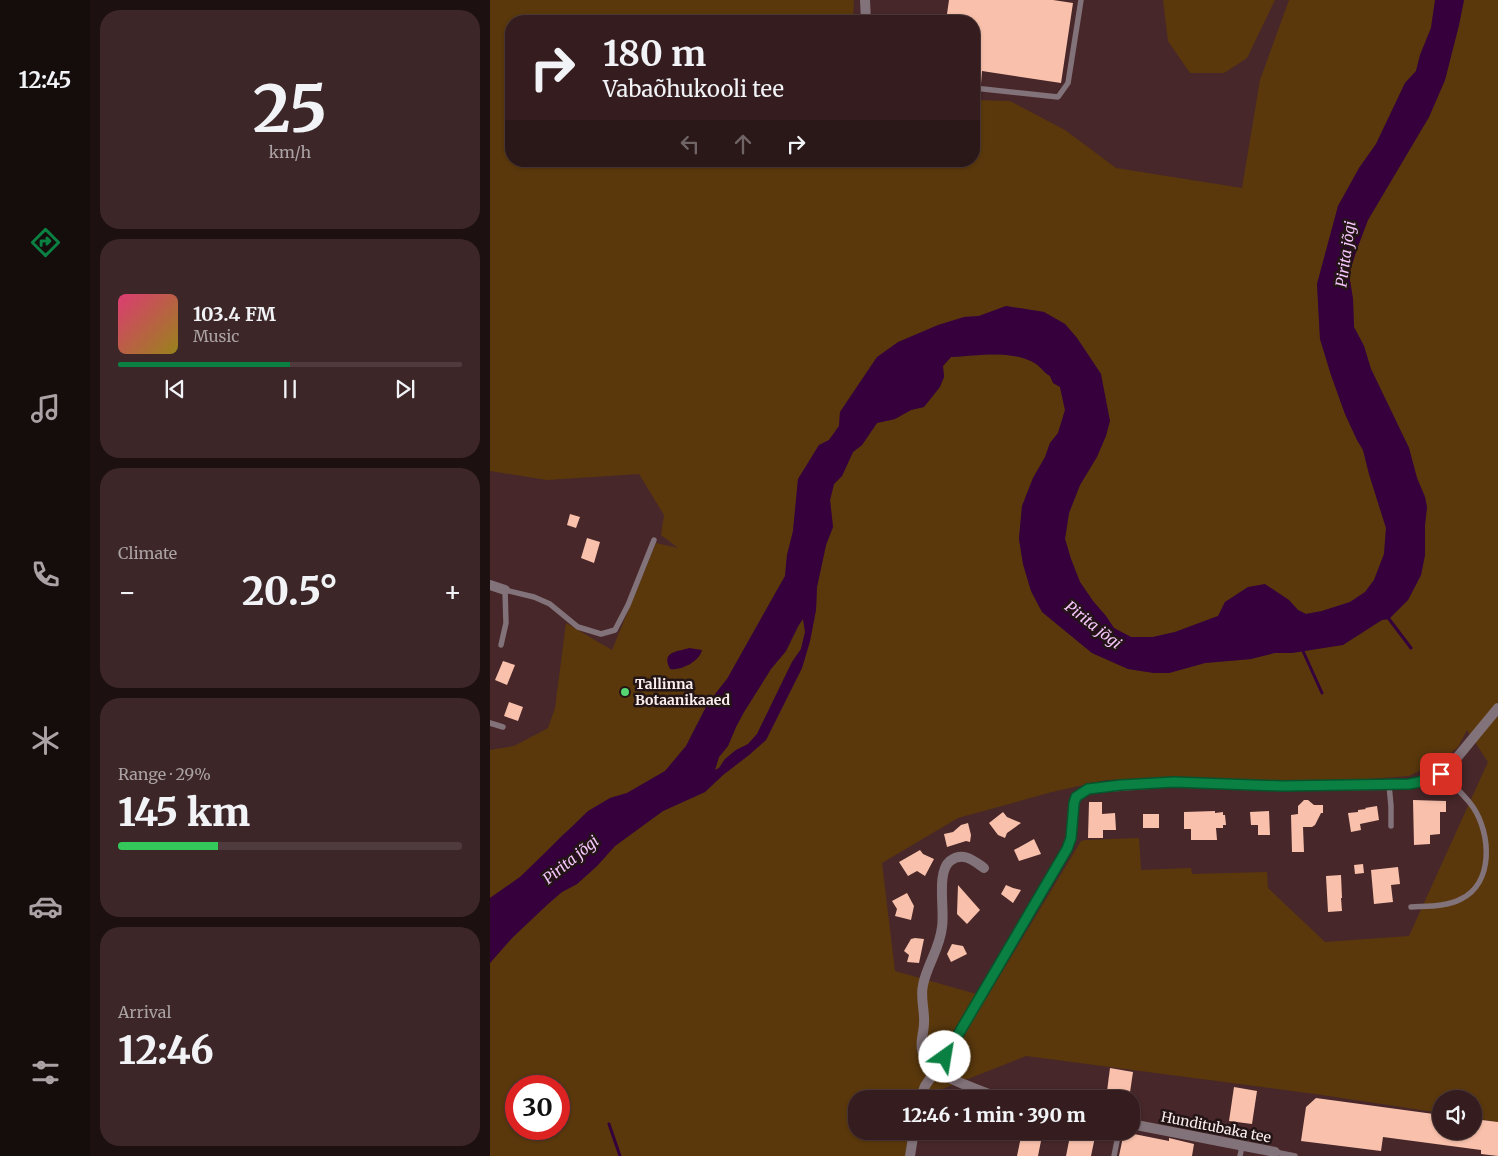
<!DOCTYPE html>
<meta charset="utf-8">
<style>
body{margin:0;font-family:Merriweather,serif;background:#3d2628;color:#f1f3f6;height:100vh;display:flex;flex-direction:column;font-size:19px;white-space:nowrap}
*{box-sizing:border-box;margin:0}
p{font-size:16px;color:#aaa2a4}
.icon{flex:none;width:28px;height:28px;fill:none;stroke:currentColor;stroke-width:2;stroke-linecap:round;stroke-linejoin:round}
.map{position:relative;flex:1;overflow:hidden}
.sheet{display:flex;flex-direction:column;gap:10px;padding:10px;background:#1d1011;width:400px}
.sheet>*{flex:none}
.banner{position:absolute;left:15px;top:15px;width:475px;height:152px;border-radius:20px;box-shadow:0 1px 4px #0004,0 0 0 1px #4f3b3d;background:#351d1f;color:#f1f3f6;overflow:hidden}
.tools{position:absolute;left:942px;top:1090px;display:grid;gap:10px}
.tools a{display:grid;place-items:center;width:50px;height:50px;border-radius:50%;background:#351d1f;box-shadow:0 1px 4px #0004,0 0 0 1px #4f3b3d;font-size:25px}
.speed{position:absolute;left:15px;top:1075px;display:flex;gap:10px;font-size:25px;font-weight:700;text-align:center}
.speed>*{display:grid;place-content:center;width:65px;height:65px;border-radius:50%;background:#351d1f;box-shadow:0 1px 4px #0004,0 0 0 1px #4f3b3d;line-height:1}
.speed .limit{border:8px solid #d22;background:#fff;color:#111}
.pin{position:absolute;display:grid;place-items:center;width:42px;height:42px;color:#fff;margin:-21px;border-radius:10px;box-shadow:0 2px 8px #0006}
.me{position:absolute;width:55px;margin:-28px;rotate:32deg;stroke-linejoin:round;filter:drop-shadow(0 0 4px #0008)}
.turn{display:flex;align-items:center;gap:18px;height:105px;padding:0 15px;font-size:22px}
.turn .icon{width:65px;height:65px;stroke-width:2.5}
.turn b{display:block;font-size:35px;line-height:42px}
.lanes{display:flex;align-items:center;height:48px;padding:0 15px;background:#0003;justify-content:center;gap:25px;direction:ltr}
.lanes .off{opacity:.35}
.big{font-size:38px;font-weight:800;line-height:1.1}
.sheet .tile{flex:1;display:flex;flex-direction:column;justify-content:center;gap:8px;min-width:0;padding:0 18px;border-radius:20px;background:#3d2628}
.sheet .dial{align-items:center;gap:0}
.dial b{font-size:65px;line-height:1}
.song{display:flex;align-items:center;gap:15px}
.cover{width:60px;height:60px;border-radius:8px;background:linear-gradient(135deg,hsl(340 70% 55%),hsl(50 70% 35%))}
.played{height:5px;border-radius:2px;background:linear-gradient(90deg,#0b8043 50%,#4f3b3d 50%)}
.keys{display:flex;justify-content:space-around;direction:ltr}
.heat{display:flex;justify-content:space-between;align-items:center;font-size:28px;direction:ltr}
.charge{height:8px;border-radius:4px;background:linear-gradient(90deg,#34c759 29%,#4f3b3d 0)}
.trip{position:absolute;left:358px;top:1090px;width:292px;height:50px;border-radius:20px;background:#351d1f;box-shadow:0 1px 4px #0004,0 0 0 1px #4f3b3d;font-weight:800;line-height:50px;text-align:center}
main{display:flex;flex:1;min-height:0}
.dock{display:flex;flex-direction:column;width:90px;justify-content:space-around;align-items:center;background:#150c0c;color:#aaa2a4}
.dock .icon{width:35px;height:35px}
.dock .on{color:#0b8043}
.dock b{font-size:22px;color:#f1f3f6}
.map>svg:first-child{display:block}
.green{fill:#5a380c;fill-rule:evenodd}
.water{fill:#35003c;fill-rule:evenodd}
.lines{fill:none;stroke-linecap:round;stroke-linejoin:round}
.stream{stroke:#35003c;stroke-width:3}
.building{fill:#f9c1ac}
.service{stroke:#827279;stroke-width:5.5}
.minor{stroke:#827279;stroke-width:10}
.route-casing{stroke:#07532c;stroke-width:12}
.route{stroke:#0b8043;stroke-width:9}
.poi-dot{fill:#56d671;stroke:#231516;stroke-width:2}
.labels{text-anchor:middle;stroke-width:5;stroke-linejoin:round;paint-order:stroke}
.poi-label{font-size:14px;font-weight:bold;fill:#fceff0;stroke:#231516;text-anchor:start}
.street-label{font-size:14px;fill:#fceff0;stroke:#231516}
.water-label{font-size:15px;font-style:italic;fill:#f6c6fc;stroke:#231516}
</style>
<main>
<nav class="dock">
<b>12:45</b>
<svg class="icon on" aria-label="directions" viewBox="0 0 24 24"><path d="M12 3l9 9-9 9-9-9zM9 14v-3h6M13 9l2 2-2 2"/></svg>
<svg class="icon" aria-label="music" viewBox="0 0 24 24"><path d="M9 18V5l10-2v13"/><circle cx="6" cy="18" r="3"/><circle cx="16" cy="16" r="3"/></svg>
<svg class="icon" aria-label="phone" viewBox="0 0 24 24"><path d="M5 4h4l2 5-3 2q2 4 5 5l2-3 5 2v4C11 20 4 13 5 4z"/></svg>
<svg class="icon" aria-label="climate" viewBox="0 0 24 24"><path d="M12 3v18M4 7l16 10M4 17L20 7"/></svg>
<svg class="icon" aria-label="car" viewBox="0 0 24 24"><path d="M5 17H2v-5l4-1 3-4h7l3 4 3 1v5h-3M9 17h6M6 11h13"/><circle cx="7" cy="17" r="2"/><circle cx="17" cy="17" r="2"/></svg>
<svg class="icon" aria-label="filters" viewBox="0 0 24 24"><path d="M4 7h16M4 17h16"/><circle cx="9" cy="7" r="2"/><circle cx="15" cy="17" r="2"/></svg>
</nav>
<section class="sheet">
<div class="tile dial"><b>25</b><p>km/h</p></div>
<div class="tile">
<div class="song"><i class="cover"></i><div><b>103.4 FM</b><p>Music</p></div></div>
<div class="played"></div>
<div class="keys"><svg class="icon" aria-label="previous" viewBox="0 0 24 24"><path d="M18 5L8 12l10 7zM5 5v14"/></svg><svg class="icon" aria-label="pause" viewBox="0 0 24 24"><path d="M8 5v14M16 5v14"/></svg><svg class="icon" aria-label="next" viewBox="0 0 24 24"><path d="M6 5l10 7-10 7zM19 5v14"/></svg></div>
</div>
<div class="tile"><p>Climate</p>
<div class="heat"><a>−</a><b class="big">20.5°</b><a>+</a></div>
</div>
<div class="tile"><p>Range · 29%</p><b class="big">145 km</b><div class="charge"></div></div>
<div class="tile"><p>Arrival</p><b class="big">12:46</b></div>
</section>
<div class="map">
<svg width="1008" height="1156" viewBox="0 0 1008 1156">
<rect width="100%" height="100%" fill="#472729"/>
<g class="green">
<polygon points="0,0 364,0 363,21 21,21 21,161 484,161 484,100 520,101 575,130 626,168 752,188 770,80 799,0 945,0 941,28 930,55 926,71 915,83 886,144 869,168 848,206 827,284 830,339 841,375 855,414 867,440 873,450 879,474 896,528 894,554 884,580 875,592 860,602 832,611 816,614 808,610 798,600 758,587 735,602 728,616 685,632 663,637 641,637 624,628 616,616 603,601 590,582 581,559 575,539 579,513 590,485 605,459 611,374 587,338 575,324 554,312 516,306 489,316 474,317 387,357 350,412 349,426 339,440 329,445 308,479 303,531 297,555 295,576 237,679 218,703 196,746 175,771 137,793 120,798 72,835 48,861 30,877 0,898 0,750 24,746 58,728 65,708 76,623 122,650 166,543 188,548 171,535 174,515 149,474 57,480 0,471"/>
<polygon points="673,0 785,0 757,58 734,73 700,73 678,41"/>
<path d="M974,0h34v702l-3,4 3,9v407l-24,-4v-19h-33v14l-126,-19 -289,-38 -94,37 -10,6h-66v32h53l-4,25h-415v-193l22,-25 36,-34 14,-12 15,-8 20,-18 18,-20 48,-35 42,-19 18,-17 26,-20 17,-15 36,-72 8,-27 6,-31 1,-23 9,-42 7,-18 -3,-27 4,-16 8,-8 11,-24 9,-7 15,-22 18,-4 16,-9 13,-3 20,-30 -1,-11 8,-9c25,-1 62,-8 85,7 6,4 7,8 14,12l3,7 7,4 5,23 -7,23 -8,10 -5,14 -12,21 -11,28 -3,33 4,25 8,27 11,21 50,41 36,16 26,4h15l36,-10 46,-4 24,-7 17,1 33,-6 57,-27 7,-1 19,-19 13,-25 4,-20v-30l2,-18 -2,-10 -8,-19 -8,-30 -38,-79 -7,-23 -10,-19 -1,-28 -4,-25 8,-25 11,-29 61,-103 16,-37 14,-55zM977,730l21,32 -79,174 -84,6 -57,-54 -1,-16 -75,2 -1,-6 -50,2 -2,-32 -54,2 -4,1 -94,156 -92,-26 -13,-108 76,-45 94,-26 54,-12 79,-3 95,4h59l70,-5 33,-16 16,-13zM26,1086h43v43h-43z"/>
<polygon points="313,618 315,632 311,649 302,662 267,734 258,744 246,750 235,759 229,768 225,770 229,757 238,746 246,727 254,712 281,669 296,651"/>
</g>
<g class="water">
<path d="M945,0h29l-5,25 -14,55 -16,37 -61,103 -11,29 -8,25 4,25 1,28 10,19 7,23 38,79 8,30 8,19 2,10 -2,18v30l-4,20 -13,25 -19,19 -7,1 -39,25 -51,8h-17l-24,6 -46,4 -36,10h-15l-26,-4 -36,-16 -50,-41 -11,-21 -8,-27 -4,-25 3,-33 11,-28 12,-21 5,-14 8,-10 7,-23 -5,-23 -7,-4 -3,-7c-7,-4 -8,-8 -14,-12 -23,-15 -60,-8 -85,-7l-8,9 1,11 -4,10 -16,20 -13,3 -16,9 -18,4 -15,22 -9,7 -11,24 -8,8 -4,16 3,27 -7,18 -9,42 -1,23 -6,31 -8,27 -36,72 -17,15 -26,20 -18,17 -42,19 -48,35 -18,20 -20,18 -15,8 -14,12 -36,34 -22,25v-65l30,-21 68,-66 22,-13 17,-5 38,-22 21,-25 22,-43 19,-24 58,-103 2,-21 6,-24 5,-52 21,-34 10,-5 10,-14 1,-14 37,-55 21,-15 40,-17 26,-8 15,-1 27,-10 38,6 21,12 12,14 24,36 9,47 -4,15 -9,21 -17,28 -11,28 -4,26 6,20 9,23 13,19 13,15 8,12 17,9h22l22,-5 43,-16 7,-14 23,-15 17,-3 24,16 9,10 8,4 16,-3 28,-9 15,-10 9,-12 10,-26 2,-26 -17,-54 -6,-24 -6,-10 -12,-26 -14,-39 -11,-36 -3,-55 21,-78 21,-38 17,-24 29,-61 11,-12 4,-16 11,-27zM313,619l2,13 -4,17 -9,13 -35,72 -9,10 -12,6 -11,9 -6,9 -4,2 4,-13 9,-11 8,-19 8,-15 27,-43 15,-18 12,-25z"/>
<path d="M199,648l13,2c-2,11 -21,21 -32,19 -9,-18 7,-17 19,-21z"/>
</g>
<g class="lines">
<g class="stream">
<polyline points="899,619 921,648"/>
<polyline points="813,651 832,693"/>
<polyline points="119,1124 130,1156"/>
</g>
</g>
<g class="building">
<polygon points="459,0 563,0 583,3 571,83 492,71 491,84 484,83 484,21 456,21"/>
<polygon points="80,514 90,517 86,528 77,525"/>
<polygon points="97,538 110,542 104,563 91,558"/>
<polygon points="13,661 25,665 17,685 5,680"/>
<polygon points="19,702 33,707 28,721 14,716"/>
<polygon points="814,800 818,800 824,805 833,805 833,813 831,813 825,825 822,827 813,827 814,852 802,852 801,815 808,814 808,806"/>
<polygon points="923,800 956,801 956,812 950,812 950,834 940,835 940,844 924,845"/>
<polygon points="599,802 612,802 612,814 625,813 626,830 613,830 613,838 598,838"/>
<polygon points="887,806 889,820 870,824 871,830 861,832 858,813 868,812 868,810 876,809 875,808"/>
<polygon points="725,811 725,813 733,812 733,815 735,815 736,825 733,825 733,828 726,828 727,840 701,840 701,829 694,829 694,812"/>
<polygon points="779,811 780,835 768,835 768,825 761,825 760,812"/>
<polygon points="513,812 517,817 531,823 517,833 515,838 508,835 499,823"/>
<rect x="653" y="814" width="16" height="14"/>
<polygon points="478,823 481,835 480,842 476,841 457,847 454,834 463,832 471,825"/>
<polygon points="544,839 551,854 529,861 524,850"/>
<polygon points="430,850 433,854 444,859 435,876 427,871 418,876 409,862"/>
<polygon points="873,864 874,873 865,874 864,865"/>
<polygon points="908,867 910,884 901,885 903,902 884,904 881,870"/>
<polygon points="851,875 852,898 851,898 852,911 838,912 836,876"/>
<polygon points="468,885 490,910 477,924 467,914"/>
<polygon points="516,885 523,888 531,890 523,903 511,894"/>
<polygon points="417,893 424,906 421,920 405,916 407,909 402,901"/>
<polygon points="425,938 434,939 429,963 417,962 419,955 414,951 421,939"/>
<polygon points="462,944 473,946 477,954 461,962 457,954"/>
<polygon points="620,1068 643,1072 639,1099 616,1099"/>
<polygon points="744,1087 767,1091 762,1124 739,1121"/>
<polygon points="826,1098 951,1115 951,1131 984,1131 984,1119 1008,1122 1008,1156 991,1154 991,1150 893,1137 891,1151 811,1141 816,1107"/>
<polygon points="581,1131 606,1132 601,1156 576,1156"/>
<polygon points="532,1132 552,1136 548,1156 527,1156"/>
<polygon points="634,1132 679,1141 679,1138 704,1144 702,1156 629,1156"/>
</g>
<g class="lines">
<g class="service">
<polyline points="484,88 568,97 578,83 591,0"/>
<polyline points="11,645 16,623 15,590 44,597 60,604 88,627 111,634 125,630 138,605 164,540"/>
<polyline points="0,723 13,727"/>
<polyline points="899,785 901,806 901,826"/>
<path d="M921,907c16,-1 35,0 50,-8 33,-16 30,-65 12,-92 -9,-13 -21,-23 -32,-33"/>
<polyline points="785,1154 785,1152 805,1156"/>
<polyline points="624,1156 629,1131"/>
<polyline points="750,1156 752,1146"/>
</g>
<g class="minor">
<polyline points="375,0 376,21"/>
<polyline points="0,585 15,590"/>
<path d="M494,868c-10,-7 -21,-17 -34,-7 -14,11 -5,49 -8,66 -2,21 -15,38 -19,58 -3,13 2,26 1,38 0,9 -4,18 -2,27 1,6 10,18 15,21 9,7 55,25 67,28"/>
<path d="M430,1099l5,-13 29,-43 113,-194c1,-3 3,-7 4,-11 5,-21 -6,-46 24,-50l79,-6 108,4 107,-1 20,-1 16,-3 16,-7 14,-14 43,-52"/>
<polyline points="641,1124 785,1152"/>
<polyline points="420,1156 424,1131"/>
</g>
</g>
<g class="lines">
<g class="route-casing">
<path id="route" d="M455,1057l122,-208 4,-11 3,-35 2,-6 12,-8 33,-4 53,-3 108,4 127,-2c12,-2 21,-4 32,-10"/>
</g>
<use href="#route" class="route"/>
</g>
<circle class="poi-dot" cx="135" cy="692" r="5"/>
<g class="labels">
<g class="poi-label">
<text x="145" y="689">Tallinna<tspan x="145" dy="16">Botaanikaaed</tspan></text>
</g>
<g class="street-label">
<text transform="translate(726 1127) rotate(11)" y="5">Hunditubaka tee</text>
</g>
<g class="water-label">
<text transform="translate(856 254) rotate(-82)" y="5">Pirita jõgi</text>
<text transform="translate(603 625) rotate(38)" y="5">Pirita jõgi</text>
<text transform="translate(81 860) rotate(-39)" y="5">Pirita jõgi</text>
</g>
</g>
</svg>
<div class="tools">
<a><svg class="icon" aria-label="sound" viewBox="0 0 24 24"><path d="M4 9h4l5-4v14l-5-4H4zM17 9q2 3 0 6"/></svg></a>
</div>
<div class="speed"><div class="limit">30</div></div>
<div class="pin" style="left:951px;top:774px;background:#d93025"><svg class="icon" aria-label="arrive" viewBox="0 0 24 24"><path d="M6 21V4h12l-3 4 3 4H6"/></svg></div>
<svg class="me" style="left:455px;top:1057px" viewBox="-20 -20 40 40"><circle r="19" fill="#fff"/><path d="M0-13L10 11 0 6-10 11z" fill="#0b8043"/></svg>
<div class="trip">12:46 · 1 min · 390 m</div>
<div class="banner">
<div class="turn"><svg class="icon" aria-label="right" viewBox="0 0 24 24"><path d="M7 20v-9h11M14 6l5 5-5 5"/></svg><div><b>180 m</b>Vabaõhukooli tee</div></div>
<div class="lanes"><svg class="icon off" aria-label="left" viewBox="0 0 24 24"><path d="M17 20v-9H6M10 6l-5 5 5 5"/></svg><svg class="icon off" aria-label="ahead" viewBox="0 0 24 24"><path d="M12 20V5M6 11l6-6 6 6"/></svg><svg class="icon" aria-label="right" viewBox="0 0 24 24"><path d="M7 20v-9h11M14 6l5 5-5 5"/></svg></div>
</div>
</div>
</main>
